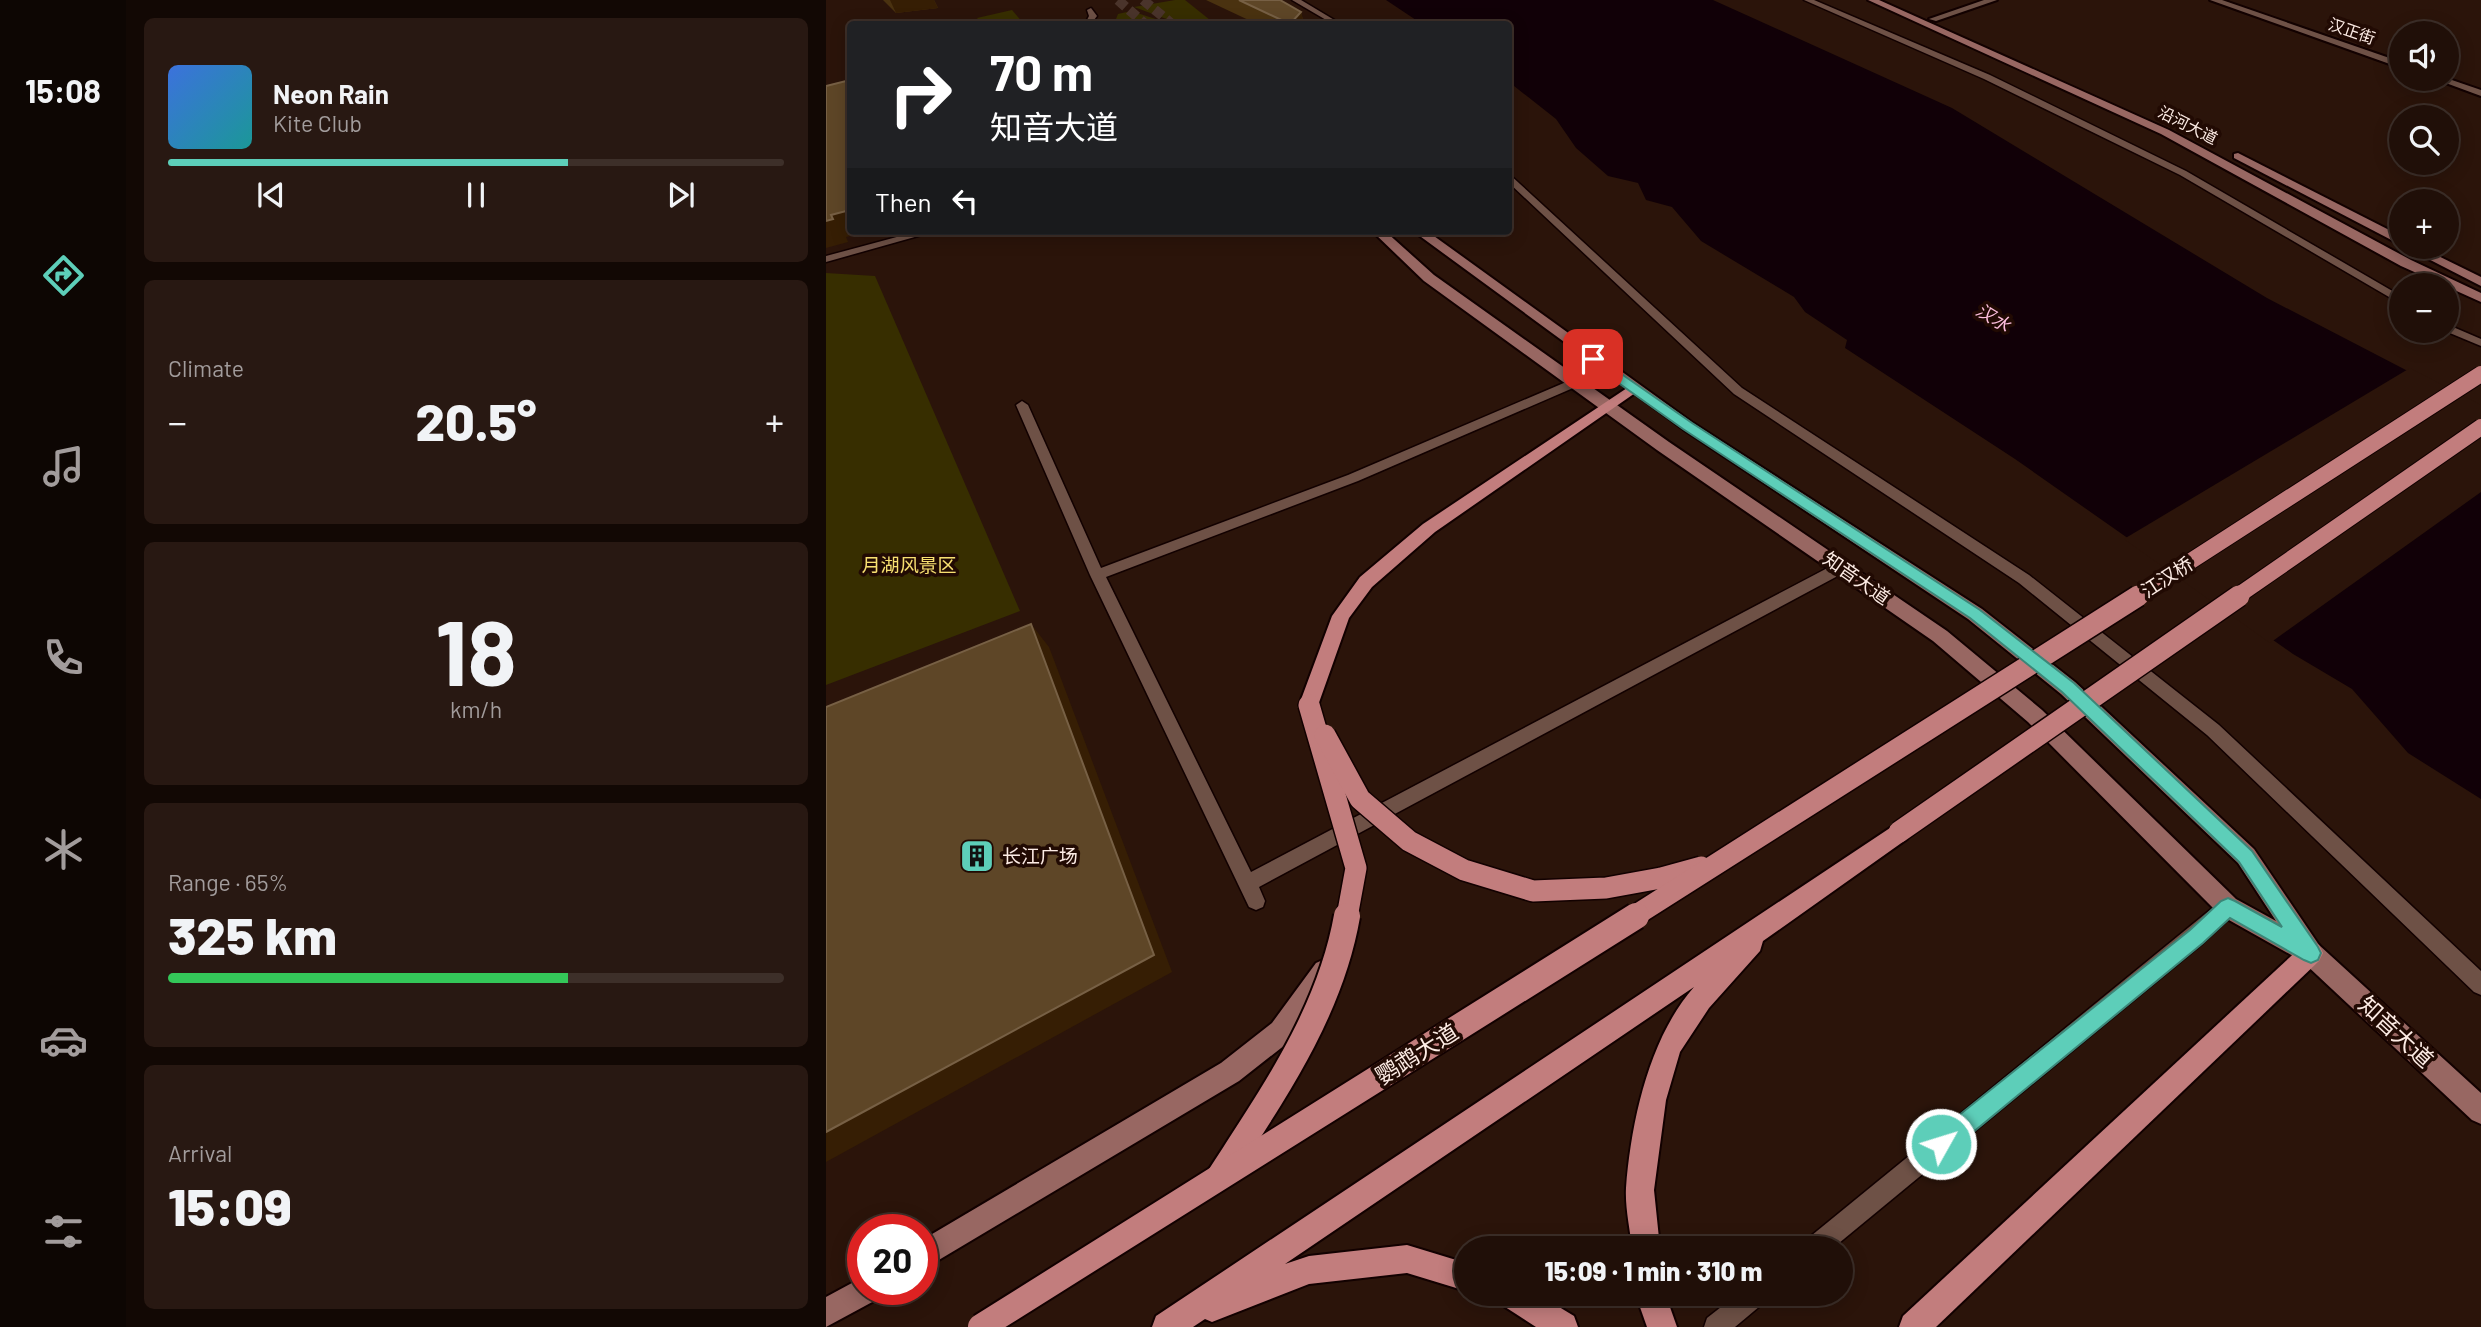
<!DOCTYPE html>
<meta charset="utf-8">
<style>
body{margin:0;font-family:Barlow,"Noto Sans SC",sans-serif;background:#281812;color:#f1f3f6;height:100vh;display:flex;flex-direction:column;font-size:26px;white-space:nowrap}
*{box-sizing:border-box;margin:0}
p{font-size:23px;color:#a29c9c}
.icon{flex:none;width:38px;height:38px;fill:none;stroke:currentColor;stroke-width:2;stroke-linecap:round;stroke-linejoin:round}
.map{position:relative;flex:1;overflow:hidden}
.panel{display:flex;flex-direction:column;gap:18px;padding:18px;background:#120804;width:700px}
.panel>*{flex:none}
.guide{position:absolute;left:21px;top:21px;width:665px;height:214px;border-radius:7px;box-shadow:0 4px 18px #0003,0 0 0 2px #3d2f29;background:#202124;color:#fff;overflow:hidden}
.controls{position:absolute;left:1563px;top:21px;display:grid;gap:14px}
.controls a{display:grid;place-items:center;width:70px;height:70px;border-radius:50%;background:#200f08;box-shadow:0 4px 18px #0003,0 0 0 2px #3d2f29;font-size:35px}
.speed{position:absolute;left:21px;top:1214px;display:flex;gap:14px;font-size:35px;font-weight:700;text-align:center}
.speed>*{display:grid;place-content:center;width:91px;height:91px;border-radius:50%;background:#200f08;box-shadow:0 4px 18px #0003,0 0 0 2px #3d2f29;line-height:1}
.speed .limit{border:10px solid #d22;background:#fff;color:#111}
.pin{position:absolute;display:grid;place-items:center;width:60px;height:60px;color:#fff;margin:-30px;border-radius:14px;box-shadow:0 4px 10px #0006}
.me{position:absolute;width:77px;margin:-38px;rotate:51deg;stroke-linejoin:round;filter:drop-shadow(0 0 5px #0008)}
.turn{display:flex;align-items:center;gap:24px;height:147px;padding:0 28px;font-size:32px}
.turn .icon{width:91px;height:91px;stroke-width:2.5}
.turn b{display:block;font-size:49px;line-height:60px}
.then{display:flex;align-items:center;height:66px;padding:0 28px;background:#0003;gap:14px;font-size:26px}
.big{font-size:52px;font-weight:800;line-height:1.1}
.panel .card{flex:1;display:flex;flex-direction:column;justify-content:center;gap:10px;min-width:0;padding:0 24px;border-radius:10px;background:#281812}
.panel .dial{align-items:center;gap:0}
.dial b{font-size:91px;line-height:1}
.song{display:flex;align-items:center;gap:21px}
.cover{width:84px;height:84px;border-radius:10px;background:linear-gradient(135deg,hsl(220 70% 55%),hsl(180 70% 35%))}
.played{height:7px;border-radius:4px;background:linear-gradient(90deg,#5dceb9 65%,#3d2f29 65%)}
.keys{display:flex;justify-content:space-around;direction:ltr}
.heat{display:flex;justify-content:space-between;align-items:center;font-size:38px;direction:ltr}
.charge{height:10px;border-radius:5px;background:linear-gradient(90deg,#34c759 65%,#3d2f29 0)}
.trip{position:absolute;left:628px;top:1236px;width:399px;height:70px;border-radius:35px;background:#200f08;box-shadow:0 4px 18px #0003,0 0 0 2px #3d2f29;font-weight:800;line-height:70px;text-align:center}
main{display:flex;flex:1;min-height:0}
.tab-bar{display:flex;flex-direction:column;width:126px;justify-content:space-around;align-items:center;background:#0d0603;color:#a29c9c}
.tab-bar .icon{width:49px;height:49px}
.tab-bar .active{color:#5dceb9}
.tab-bar b{font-size:32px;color:#f1f3f6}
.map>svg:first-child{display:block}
.green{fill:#372e00}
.water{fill:#110007}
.pier{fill:#2b140a}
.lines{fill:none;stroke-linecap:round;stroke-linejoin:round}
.secondary-tunnel{stroke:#4a342b;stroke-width:10;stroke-dasharray:10 5;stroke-linecap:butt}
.service-casing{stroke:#120100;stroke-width:3}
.minor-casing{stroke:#120100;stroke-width:4}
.secondary-casing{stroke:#120100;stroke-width:4}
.primary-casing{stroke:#120100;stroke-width:4}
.service{fill:#6e5146;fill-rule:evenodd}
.minor{fill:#6e5146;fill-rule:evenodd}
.secondary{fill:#986762;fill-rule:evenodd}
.primary{fill:#c27d7d;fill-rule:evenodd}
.primary-bridge-far2-casing{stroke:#120100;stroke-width:18;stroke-linecap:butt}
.primary-bridge-far1-casing{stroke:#120100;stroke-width:24;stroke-linecap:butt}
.primary-bridge-casing{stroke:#120100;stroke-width:30;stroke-linecap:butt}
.primary-bridge-far2{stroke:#c27d7d;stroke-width:16}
.primary-bridge-far1{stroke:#c27d7d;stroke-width:21}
.primary-bridge{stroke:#c27d7d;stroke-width:26}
.wall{fill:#4a3210}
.shaded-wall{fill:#361e04}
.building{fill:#5e4627;stroke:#776045;stroke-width:2}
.route{fill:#5dceb9;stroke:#3c8678;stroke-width:2}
.labels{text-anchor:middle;stroke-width:7;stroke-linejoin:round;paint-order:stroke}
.far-street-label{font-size:16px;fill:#fdece5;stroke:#210a03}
.far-water-label{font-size:18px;font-style:italic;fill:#fcbedc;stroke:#210a03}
.park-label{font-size:19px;fill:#f8e071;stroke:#210a03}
.street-label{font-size:19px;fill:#fdece5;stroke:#210a03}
.poi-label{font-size:19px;fill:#fdece5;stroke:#210a03;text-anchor:start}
.near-street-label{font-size:23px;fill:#fdece5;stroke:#210a03}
</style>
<main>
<nav class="tab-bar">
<b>15:08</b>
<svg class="icon active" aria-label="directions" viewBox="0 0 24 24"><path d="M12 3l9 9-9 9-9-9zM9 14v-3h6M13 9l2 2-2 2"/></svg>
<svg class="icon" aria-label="music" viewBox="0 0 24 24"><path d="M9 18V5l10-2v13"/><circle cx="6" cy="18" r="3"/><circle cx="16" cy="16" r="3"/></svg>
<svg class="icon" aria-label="phone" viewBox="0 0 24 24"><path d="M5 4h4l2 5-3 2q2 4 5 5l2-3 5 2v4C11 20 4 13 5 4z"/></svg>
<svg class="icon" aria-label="climate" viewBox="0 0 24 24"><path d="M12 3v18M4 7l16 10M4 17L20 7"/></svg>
<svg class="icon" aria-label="car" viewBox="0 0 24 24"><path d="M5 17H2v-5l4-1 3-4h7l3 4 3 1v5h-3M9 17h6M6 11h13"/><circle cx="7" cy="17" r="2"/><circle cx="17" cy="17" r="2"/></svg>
<svg class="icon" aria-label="filters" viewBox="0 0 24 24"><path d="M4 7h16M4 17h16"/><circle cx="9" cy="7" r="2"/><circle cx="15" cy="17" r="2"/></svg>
</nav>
<section class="panel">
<div class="card">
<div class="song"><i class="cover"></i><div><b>Neon Rain</b><p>Kite Club</p></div></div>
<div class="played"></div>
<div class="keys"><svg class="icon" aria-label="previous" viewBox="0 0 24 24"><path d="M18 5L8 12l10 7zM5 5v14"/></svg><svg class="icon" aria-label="pause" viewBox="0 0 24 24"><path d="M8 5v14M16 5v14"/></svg><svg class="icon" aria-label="next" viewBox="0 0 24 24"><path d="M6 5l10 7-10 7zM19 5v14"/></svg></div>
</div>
<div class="card"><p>Climate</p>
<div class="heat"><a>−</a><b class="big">20.5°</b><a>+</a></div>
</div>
<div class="card dial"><b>18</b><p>km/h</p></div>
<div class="card"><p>Range · 65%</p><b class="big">325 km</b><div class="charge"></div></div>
<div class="card"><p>Arrival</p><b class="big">15:09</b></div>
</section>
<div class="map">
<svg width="1655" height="1327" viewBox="0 0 1655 1327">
<rect width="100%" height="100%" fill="#2b140a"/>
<g class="green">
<polygon points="349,0 359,0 389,24 354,24 308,7"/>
<polygon points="186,10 198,24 156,24 151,18"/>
<polygon points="305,11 345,24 288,24 292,14"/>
<polygon points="0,273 49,276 194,611 0,685"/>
</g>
<polygon class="water" points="560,0 887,0 1126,108 1441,298 1655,409 1655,799 1582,753 1526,689 1467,654 1189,459 1019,348 1021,340 979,312 968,297 875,241 846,207 820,200 812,183 782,176 750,148 730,119 683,82 682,24 596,24"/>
<polygon class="pier" points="1584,368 1655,405 1655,492 1444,643 1298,539"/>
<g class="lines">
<g class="secondary-tunnel">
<polyline points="292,0 319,24"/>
<polyline points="317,0 346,24"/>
</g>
<g class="service-casing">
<g id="service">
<polygon points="466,0 475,0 515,24 507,24"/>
<polygon points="978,0 988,0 1164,75 1360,171 1575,296 1575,304 1354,175 1158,79"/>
<polygon points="265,8 271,16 265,24 259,24 263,16 261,10"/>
<polygon points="682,173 916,388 1203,575 1393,725 1655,971 1655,995 1648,992 1381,735 1193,583 908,394 682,182"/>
<polygon points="93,231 110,231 0,262 0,256"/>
<polygon points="1620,324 1655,339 1655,346 1619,331"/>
<polygon points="780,365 786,369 784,372 532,481 280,577 425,872 1011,563 1021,563 1023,567 1021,571 433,887 439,901 437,907 430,910 423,907 264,575 190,405 196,401 202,405 275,568 522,475"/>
<polygon points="1402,898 1409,901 1411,907 1409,913 1377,943 1007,1248 976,1248 980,1240 1395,901"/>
<polygon points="913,1293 944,1293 940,1301 909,1327 878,1327 881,1318"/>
</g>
</g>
<g class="minor-casing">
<g id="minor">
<polygon points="1158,0 1171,0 1110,21 1103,19"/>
<polygon points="1384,0 1396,0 1575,62 1575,68"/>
<polygon points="1620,78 1655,90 1655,96 1609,79"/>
</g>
</g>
<g class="secondary-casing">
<g id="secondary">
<polygon points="1042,0 1053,0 1343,130 1585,260 1655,293 1655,302 1575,266 1335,134"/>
<polygon points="1412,153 1575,236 1575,245 1408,158 1408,154"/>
<polygon points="546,231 559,231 608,275 843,442 1121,631 1216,710 1410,899 1450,921 1412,863 1235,694 1142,619 857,429 587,231 601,231 867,423 1156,609 1249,682 1428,849 1493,945 1655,1093 1655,1124 1646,1120 1476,961 1394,915 1202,722 1107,641 831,450 598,281"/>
<polygon points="1579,247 1594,247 1655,277 1655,286"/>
<polygon points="499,959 508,963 511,971 508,979 464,1041 413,1081 96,1270 96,1240 395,1063 446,1023 490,963"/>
<polygon points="37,1277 37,1290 55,1290 50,1300 0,1327 0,1297"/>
</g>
</g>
<g class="primary-casing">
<g id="primary">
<polygon points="807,384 814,388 812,391 609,532 546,587 523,618 490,711 483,713 476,711 473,705 506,616 534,577 597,524"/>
<path d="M1073,822l8,3 3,7 -3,7 -144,102 -3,10 -51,57 -29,44 -14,48 -12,90 6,58h-28c-2,-19 -7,-40 -6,-60 5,-66 23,-150 68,-201l-409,277 24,-8 98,-11 59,18v28l-59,-18 -98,11 -97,38 -7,-3 -12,8h-41l4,-11z"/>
<polygon points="1485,941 1493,945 1497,953 1493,961 1110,1327 1073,1327 1077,1316 1477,945"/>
<polygon points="668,1293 710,1293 748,1316 752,1327 710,1327 673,1303"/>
<polygon points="809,1293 839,1293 851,1327 821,1327"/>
</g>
</g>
<use href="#service" class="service"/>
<use href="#minor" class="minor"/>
<use href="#secondary" class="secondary"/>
<use href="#primary" class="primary"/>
<g class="primary-bridge-far2-casing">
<g id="primary-bridge-far2">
<polyline points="1309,597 1655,374"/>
<polyline points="1410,597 1655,427"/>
</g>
</g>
<g class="primary-bridge-far1-casing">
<g id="primary-bridge-far1">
<polyline points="483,705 530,868 521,917"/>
<polyline points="499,735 534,799 583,841 638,870 707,891 780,888 835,878 875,867"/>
<polyline points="1073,832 1413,596"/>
<polyline points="807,917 1312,596"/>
</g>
</g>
<g class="primary-bridge-casing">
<g id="primary-bridge">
<path d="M394,1176c53,-82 110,-163 127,-260"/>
<polyline points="155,1327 810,916"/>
</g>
</g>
<use href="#primary-bridge-far2" class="primary-bridge-far2"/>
<use href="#primary-bridge-far1" class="primary-bridge-far1"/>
<use href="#primary-bridge" class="primary-bridge"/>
</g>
<g class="wall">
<polygon points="57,0 108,0 112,8 70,13"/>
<polygon points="380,0 454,0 475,12 478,24 431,24"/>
</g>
<g class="shaded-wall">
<polygon points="64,0 108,0 112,8 70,13"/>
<polygon points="475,12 478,24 464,24"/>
<polygon points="24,210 24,231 44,231 20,237 22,242 0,248 0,221 5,215"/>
<polygon points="205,624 223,647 346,972 0,1162 0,1132"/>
</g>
<g class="building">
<polygon points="413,0 454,0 475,12 464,24"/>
<polygon points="24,80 24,210 5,215 7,219 0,221 0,86"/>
<polygon points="205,624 328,955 0,1132 0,707"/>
</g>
<polygon class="route" points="763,357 771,357 866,423 1154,610 1248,683 1426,851 1492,947 1495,953 1492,960 1485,963 1478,960 1404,918 1377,943 1123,1152 1115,1155 1107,1152 1104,1144 1107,1136 1364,930 1395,901 1402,898 1409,901 1456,927 1413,862 1236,692 1144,618 857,429 763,362"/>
<defs>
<g id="building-square" transform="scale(1.75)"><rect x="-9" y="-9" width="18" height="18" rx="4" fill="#5dceb9" stroke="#210a03"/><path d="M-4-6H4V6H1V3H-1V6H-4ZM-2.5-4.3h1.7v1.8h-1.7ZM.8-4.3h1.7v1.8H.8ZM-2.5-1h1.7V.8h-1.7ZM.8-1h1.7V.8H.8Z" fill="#111"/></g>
</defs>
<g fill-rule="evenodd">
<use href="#building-square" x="151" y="856"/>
</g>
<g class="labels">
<g class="far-street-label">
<text transform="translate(1526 31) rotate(19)" y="6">汉正街</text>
<text transform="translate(1362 125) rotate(27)" y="6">沿河大道</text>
</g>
<g class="far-water-label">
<text transform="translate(1167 318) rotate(31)" y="6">汉水</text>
</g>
<g class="park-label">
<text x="83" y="572">月湖风景区</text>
</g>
<g class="street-label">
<text transform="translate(1341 577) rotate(-33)" y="7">江汉桥</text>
<text transform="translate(1031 578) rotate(35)" y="7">知音大道</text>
</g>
<g class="poi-label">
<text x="176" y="863">长江广场</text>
</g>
<g class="near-street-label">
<text transform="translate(1570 1032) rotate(43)" y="8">知音大道</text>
<text transform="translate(591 1054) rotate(-32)" y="8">鹦鹉大道</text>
</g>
</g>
</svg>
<div class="controls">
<a><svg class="icon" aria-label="sound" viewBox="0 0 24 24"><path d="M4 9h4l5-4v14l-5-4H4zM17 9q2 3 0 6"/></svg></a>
<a><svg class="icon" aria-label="search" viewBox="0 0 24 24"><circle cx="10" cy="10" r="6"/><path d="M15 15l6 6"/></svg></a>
<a>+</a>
<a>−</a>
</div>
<div class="speed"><div class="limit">20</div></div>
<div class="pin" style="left:767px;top:359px;background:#d93025"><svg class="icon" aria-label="arrive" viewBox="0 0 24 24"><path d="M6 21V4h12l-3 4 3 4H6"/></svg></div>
<svg class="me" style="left:1115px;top:1144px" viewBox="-20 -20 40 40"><circle r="17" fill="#5dceb9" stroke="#fff" stroke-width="3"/><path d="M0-11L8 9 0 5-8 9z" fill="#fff"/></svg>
<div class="trip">15:09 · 1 min · 310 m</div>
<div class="guide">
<div class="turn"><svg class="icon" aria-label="right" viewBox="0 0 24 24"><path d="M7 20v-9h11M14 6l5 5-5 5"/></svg><div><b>70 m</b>知音大道</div></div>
<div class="then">Then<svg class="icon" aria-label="left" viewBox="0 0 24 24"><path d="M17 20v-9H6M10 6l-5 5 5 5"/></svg></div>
</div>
</div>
</main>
